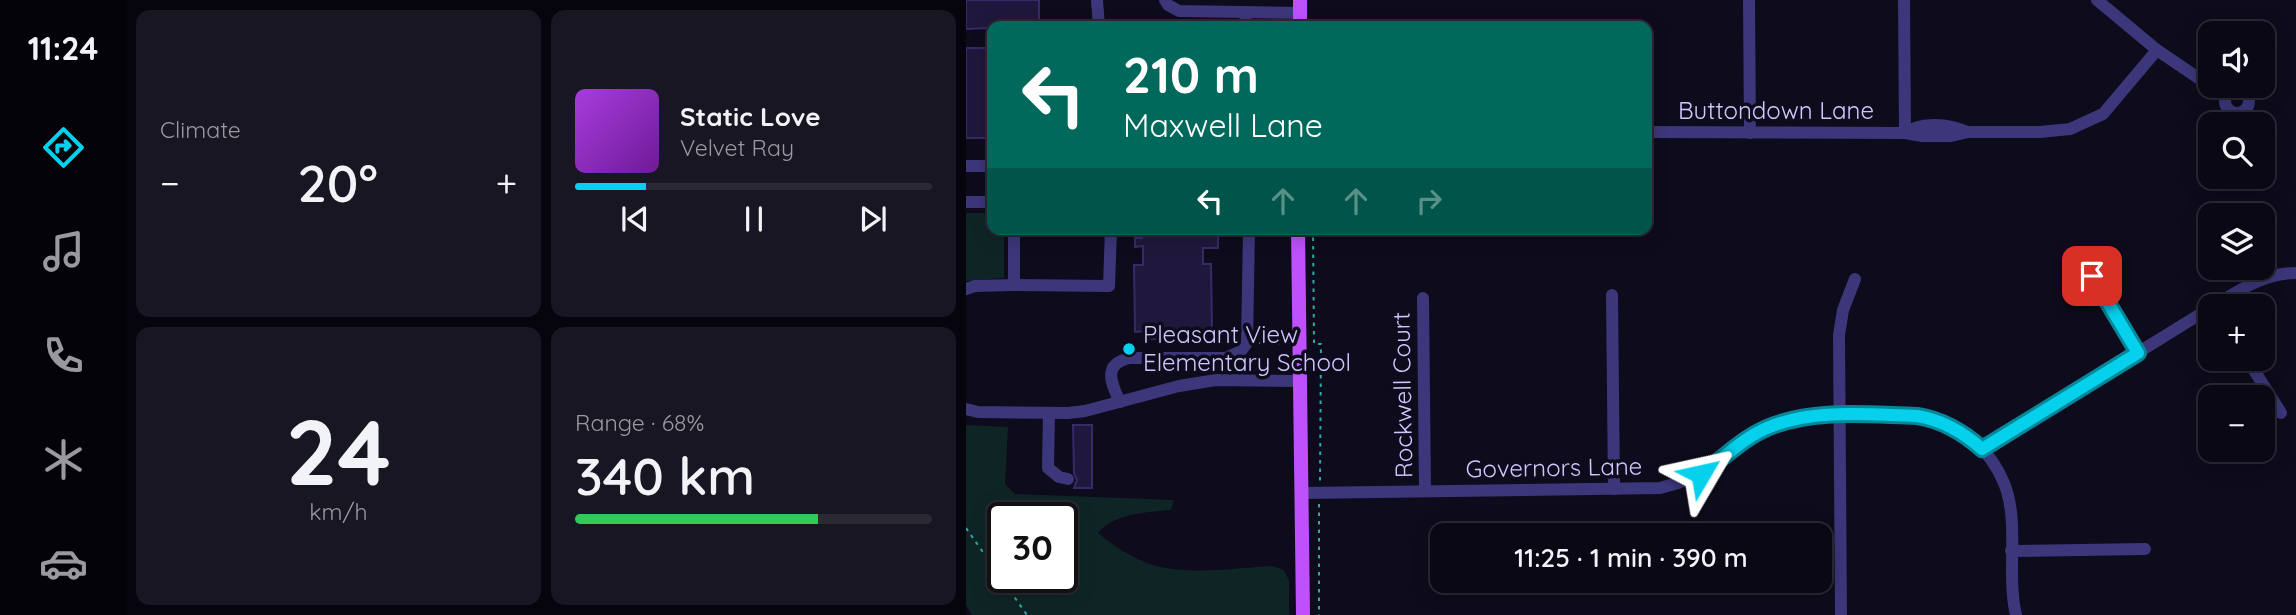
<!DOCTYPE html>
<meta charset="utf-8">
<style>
body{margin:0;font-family:Quicksand,sans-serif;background:#181622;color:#f1f3f6;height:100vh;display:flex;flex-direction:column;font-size:26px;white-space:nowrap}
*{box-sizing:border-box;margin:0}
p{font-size:23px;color:#999aa0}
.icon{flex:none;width:38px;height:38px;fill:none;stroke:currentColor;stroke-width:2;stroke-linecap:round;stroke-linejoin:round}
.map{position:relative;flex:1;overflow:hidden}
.panel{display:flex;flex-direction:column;gap:10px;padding:10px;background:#06040c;width:840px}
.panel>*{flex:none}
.top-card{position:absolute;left:21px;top:21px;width:665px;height:214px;border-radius:14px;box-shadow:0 4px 18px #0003,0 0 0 2px #2a2934;background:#00695c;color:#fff;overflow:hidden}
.controls{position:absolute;left:1232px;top:21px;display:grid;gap:14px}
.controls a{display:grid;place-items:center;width:77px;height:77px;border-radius:14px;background:#0a0815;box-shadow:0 4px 18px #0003,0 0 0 2px #2a2934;font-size:35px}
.speed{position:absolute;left:21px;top:502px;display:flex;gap:14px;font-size:35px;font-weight:700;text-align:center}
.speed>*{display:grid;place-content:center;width:91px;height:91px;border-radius:50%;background:#0a0815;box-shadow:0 4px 18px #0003,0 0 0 2px #2a2934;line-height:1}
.speed .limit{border:4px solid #111;border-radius:10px;background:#fff;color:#111}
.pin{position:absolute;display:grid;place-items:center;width:60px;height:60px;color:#fff;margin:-30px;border-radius:14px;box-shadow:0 4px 10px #0006}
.me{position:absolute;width:77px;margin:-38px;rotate:54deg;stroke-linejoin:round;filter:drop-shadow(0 0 5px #0008)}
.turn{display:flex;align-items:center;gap:24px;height:147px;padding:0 21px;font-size:32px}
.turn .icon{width:91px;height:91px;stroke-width:2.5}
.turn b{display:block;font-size:49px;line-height:60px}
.lanes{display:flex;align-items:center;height:66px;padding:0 21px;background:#0003;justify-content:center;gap:35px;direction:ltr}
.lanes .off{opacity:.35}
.big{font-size:52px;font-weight:600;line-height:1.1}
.panel .widget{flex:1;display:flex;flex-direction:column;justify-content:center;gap:10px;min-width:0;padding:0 24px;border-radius:14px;background:#181622}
.panel .dial{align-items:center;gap:0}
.dial b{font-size:91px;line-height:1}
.song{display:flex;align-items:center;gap:21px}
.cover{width:84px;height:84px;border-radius:10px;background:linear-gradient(135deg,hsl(280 70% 55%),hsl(280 70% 35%))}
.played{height:7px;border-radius:4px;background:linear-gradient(90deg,#05d1ec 20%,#2a2934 20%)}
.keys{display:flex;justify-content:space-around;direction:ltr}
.heat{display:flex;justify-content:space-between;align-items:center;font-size:38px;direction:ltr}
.charge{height:10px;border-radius:5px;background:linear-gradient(90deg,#34c759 68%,#2a2934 0)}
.panel .tiles{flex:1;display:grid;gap:10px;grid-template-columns:repeat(2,1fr)}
.trip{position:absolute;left:464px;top:523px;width:402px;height:70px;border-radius:14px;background:#0a0815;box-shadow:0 4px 18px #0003,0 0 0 2px #2a2934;font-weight:600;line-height:70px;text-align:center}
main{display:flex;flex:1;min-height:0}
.menu{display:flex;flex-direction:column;width:126px;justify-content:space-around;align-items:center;background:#040308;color:#999aa0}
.menu .icon{width:49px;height:49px}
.menu .current{color:#05d1ec}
.menu b{font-size:32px;color:#f1f3f6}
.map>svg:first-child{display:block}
.green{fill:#0f2525;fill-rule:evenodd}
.building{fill:#20183c;stroke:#372a68;stroke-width:2}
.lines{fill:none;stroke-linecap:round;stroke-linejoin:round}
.path{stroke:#2faaa5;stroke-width:2;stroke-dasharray:3.5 5;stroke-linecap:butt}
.minor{stroke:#3b377a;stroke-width:12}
.major{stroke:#be51fb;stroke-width:14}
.route-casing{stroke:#038899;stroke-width:18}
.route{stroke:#05d1ec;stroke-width:12}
.poi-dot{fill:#05d1ec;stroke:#0e0b1c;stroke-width:2.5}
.labels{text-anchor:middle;stroke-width:7;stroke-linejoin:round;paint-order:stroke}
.street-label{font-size:24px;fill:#cec7fe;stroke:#0e0b1c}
.poi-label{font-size:24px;fill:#cec7fe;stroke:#0e0b1c;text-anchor:start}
</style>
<main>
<nav class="menu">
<b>11:24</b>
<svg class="icon current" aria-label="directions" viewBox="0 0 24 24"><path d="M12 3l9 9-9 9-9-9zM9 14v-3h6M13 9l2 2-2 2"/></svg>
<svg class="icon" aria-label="music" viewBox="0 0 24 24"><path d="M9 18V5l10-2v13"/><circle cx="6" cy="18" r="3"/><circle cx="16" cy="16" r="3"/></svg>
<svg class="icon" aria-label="phone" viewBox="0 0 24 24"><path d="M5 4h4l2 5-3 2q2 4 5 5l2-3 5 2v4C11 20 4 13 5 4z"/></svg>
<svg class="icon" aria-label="climate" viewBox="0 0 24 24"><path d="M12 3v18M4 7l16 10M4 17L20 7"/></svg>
<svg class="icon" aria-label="car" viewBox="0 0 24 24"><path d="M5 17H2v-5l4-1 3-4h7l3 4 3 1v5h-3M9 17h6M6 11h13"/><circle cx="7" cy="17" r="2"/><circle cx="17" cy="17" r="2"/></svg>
</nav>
<section class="panel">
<div class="tiles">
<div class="widget"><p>Climate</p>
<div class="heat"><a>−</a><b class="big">20°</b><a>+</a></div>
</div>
<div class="widget">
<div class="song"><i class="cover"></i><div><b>Static Love</b><p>Velvet Ray</p></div></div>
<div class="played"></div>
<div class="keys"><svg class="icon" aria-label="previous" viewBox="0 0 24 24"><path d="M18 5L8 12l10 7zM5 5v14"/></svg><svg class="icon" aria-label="pause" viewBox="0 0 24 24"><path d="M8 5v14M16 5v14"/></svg><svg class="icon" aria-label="next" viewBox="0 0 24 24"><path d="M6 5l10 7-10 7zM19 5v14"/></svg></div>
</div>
<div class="widget dial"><b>24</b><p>km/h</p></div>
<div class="widget"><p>Range · 68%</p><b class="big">340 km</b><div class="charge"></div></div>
</div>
</section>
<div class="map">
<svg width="1330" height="615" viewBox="0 0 1330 615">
<rect width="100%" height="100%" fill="#0e0b1c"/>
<g class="green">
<polygon points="0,213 26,213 26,229 38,229 38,278 0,281"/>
<path d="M0,425l42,2 -3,57 10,10 159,6 -3,10c-24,2 -56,3 -73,23 17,14 37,27 58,33 36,9 79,2 116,0l12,4 5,11v34h-317l-6,-10zM37,518h59v60h-59z"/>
</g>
<g class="building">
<polygon points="0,0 73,0 73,26 0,29"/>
<rect x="0" y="48" width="26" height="90"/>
<polygon points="176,229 237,229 237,236 252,236 252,248 237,248 237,264 245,264 246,331 189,331 189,339 181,339 181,331 169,332 168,265 177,265 177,246 169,247 169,238 176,238"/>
<polygon points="107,425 126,425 126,488 108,488 111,480 108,473"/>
</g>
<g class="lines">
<g class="path">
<polyline points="347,229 348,344 355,344 354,481"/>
<polyline points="293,343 323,344"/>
<polyline points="353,504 353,615"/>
<polyline points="0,528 61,615"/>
</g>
<g class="minor">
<polyline points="131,0 133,26"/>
<polyline points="199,0 202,5 213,11 334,13"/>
<polyline points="783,0 784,133"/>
<polyline points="938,0 939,133"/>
<polyline points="1131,0 1191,50 1244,86"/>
<polyline points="279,26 280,12"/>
<circle cx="1271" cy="101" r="12"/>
<polyline points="681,132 939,133 956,136 985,136 1002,132 1074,132 1104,129 1137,114 1191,50"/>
<path d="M939,133c18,-12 43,-9 63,-1"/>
<polyline points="0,166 26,166"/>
<polyline points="0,202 26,202"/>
<polyline points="1126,277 1172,353"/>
<polyline points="48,285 48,229"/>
<polyline points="0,289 9,286 48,285 143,286 145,229"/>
<polyline points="646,295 648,489"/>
<polyline points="457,298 459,491"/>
<path d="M1247,306c27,-16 51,-33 83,-33"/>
<polyline points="1281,359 1315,413"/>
<path d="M154,402c-9,-19 -18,-38 10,-44h96l15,-7 6,-8 2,-114"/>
<polyline points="0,409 12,412 102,413 119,411 213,386 250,380 335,381"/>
<polyline points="83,413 82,468 93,477 102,479"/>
<polyline points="1016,449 1244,308"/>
<path d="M337,493l357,-5c14,-4 28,-7 40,-14 24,-13 42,-34 66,-46 29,-14 63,-13 95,-13 22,0 48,-3 69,3 33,8 61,33 74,65 16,39 2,90 12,132"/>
<polyline points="1045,551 1179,549"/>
<polyline points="875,615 873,335 877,310 889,279"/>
</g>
<g class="major">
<polyline points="334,0 334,26"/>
<polyline points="332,229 337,615"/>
</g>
</g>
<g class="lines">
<g class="route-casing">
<path id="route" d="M735,474c22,-15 42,-36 66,-46 46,-20 102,-13 150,-12 26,4 46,16 65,33l156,-96 -46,-77"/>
</g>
<use href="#route" class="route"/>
</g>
<circle class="poi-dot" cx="163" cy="349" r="7"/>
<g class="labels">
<g class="street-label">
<text x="810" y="119">Buttondown Lane</text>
<text transform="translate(437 395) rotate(-91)" y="8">Rockwell Court</text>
<text transform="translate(588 468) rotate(-1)" y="8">Governors Lane</text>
</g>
<g class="poi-label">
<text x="177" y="343">Pleasant View<tspan x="177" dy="28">Elementary School</tspan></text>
</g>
</g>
</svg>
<div class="controls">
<a><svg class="icon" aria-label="sound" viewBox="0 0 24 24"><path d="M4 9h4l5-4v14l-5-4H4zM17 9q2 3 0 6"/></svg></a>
<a><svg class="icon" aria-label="search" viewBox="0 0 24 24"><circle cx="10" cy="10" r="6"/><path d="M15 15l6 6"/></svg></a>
<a><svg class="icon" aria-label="layers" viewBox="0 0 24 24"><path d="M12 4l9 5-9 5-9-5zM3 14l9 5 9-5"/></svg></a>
<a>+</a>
<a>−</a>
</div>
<div class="speed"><div class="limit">30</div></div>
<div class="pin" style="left:1126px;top:276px;background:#d93025"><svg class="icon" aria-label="arrive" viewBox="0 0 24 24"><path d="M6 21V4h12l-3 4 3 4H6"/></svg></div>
<svg class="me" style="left:735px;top:474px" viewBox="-20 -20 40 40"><path d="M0-17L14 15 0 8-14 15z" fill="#05d1ec" stroke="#fff" stroke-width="4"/></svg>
<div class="trip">11:25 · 1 min · 390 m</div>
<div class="top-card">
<div class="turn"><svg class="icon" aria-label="left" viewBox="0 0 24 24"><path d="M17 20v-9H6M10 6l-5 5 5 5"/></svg><div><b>210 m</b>Maxwell Lane</div></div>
<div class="lanes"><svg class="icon" aria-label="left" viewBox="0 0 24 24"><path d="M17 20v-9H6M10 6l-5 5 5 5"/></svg><svg class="icon off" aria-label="ahead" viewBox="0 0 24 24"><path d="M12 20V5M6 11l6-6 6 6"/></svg><svg class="icon off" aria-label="ahead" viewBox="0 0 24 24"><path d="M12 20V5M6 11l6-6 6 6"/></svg><svg class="icon off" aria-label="right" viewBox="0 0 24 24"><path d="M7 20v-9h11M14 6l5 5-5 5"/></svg></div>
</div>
</div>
</main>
